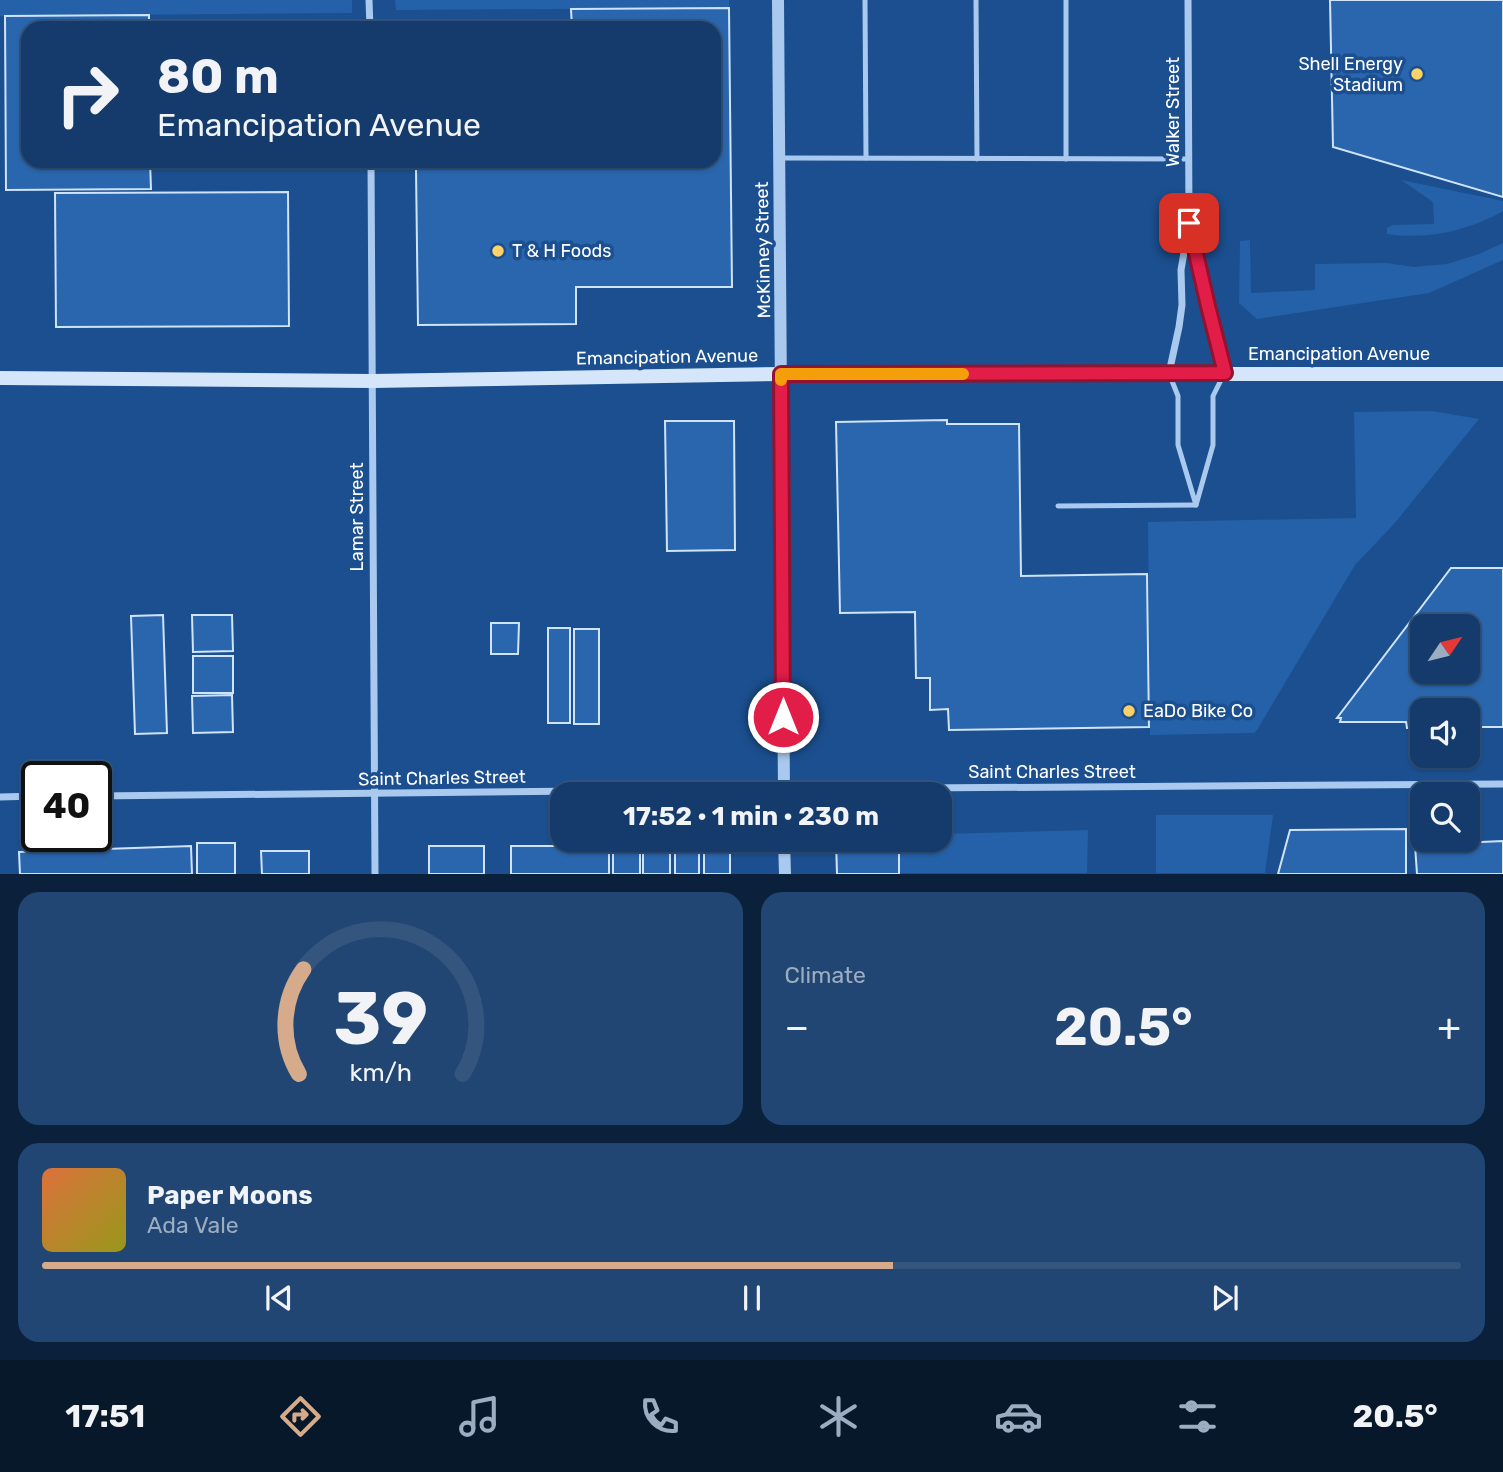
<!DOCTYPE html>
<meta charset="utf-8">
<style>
body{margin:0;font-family:Rubik,sans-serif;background:#214673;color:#f1f3f6;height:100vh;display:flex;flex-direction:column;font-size:26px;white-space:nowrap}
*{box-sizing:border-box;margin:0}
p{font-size:23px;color:#9dadc1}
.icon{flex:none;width:38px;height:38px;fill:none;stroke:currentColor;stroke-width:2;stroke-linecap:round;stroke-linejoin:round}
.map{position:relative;height:874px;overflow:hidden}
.drawer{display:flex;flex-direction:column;gap:18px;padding:18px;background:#0b203b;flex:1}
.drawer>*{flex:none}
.banner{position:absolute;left:21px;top:21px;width:700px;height:147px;border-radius:21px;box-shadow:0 2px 5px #0004,0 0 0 2px #33557e;background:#143b6b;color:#f1f3f6;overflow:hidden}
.needle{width:46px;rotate:55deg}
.controls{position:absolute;left:1410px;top:614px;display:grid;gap:14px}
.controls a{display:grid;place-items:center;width:70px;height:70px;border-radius:14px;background:#143b6b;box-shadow:0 2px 5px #0004,0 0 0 2px #33557e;font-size:35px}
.speed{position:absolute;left:21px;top:761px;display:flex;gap:14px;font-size:35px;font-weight:700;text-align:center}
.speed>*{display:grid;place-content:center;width:91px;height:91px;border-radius:50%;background:#143b6b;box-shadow:0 2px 5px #0004,0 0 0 2px #33557e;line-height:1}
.speed .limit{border:4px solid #111;border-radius:10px;background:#fff;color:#111}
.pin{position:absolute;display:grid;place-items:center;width:60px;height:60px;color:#fff;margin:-30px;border-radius:14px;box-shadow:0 4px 10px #0006}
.me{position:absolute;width:77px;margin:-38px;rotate:0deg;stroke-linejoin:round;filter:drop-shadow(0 0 5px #0008)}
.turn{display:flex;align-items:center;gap:24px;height:147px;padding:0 21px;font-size:32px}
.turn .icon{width:91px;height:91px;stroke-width:2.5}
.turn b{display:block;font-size:49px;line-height:60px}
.big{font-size:52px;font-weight:700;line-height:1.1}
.drawer .widget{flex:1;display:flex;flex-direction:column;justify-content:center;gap:10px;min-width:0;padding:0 24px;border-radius:21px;background:#214673}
.drawer .dial{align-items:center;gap:0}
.dial svg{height:182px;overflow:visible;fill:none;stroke:#33557e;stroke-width:7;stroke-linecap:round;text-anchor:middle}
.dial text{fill:#f1f3f6;stroke:none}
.song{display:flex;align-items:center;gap:21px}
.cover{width:84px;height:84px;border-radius:10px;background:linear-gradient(135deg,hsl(20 70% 55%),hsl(60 70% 35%))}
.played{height:7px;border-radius:4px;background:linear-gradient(90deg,#d6ab8b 60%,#33557e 60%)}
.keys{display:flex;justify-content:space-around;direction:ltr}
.heat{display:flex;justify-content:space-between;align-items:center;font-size:38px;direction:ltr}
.drawer .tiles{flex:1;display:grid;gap:18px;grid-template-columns:1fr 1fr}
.widget:last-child{grid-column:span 2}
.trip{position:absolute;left:550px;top:782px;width:402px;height:70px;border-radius:21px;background:#143b6b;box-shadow:0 2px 5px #0004,0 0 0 2px #33557e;font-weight:700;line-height:70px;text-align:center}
.tab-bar{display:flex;height:112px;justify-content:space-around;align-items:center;background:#08182b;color:#9dadc1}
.tab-bar .icon{width:49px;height:49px}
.tab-bar .current{color:#d6ab8b}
.tab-bar b{font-size:32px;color:#f1f3f6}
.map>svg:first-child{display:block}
.green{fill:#2461a8}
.building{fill:#2a66ad;stroke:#cfe3fa;stroke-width:2;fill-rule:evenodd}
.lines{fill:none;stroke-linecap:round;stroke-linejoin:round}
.service{stroke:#a9c9ee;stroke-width:5}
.minor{stroke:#a9c9ee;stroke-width:7}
.tertiary{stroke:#a9c9ee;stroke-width:12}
.secondary{stroke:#d6e6fa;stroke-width:14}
.route-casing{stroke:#92132f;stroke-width:18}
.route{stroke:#e11d48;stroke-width:12}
.slow{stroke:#f59e0b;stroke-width:12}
.poi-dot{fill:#ffd166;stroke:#1b4f8f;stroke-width:2.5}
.labels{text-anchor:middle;stroke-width:7;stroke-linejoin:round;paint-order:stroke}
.poi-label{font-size:18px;fill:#fff;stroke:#1b4f8f;text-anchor:start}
.street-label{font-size:18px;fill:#fff;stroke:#1b4f8f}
</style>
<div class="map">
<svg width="1503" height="874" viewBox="0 0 1503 874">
<rect width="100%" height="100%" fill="#1b4f8f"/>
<g class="green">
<polygon points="0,0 352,0 352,13 0,16"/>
<polygon points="395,0 729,0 729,8 396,10"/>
<path d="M1401,180l102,21v10c-34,20 -77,29 -116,23v-6l6,-3 41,-1 -1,-22z"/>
<polygon points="1250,240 1251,293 1315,290 1315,264 1387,263 1414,267 1447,264 1479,254 1503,243 1503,260 1429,293 1257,319 1239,303 1240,241"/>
<polygon points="1432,411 1479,419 1394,524 1355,565 1257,730 1254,733 1150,735 1148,522 1356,518 1354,412"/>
<polygon points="1156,815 1273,815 1265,873 1156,873"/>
<polygon points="1088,830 1087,873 899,873 899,840 940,840 940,834"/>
</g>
<g class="building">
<polygon points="1330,0 1503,0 1503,197 1333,147"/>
<polygon points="729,8 732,287 576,287 576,324 418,325 416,169 573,168 573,161 714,161 714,28 572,28 571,9"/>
<polygon points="149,15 149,28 28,28 28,161 150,161 151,189 6,190 5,16"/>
<polygon points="204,161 303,161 304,168 204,169"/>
<polygon points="288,192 289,326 56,327 55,193"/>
<polygon points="947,420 947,424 1019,424 1021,576 1147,574 1149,727 949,730 948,709 930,710 930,678 916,678 915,612 840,613 836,422"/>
<polygon points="665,421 734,421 735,550 667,551"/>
<path d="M1451,568h52v159h-35v-17h-45v18h-16l-1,-6h-66l1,-4h-4zM1423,626h45v46h-45z"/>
<polygon points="163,615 167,733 135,734 131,616"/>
<polygon points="192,615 232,615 233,651 193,652"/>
<polygon points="491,623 519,623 518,654 491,654"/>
<rect x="548" y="628" width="22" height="95"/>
<rect x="574" y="629" width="25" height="95"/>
<rect x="193" y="656" width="40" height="37"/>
<polygon points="232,695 233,732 193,733 192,696"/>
<polygon points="1406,829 1406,874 1278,874 1290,830"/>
<polygon points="836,840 899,840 899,874 837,874"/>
<polygon points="1503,841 1503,874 1417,874 1415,845"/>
<rect x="197" y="843" width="38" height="31"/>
<rect x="643" y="843" width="27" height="31"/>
<rect x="675" y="843" width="24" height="31"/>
<rect x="704" y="843" width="26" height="31"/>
<rect x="613" y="844" width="27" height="30"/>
<polygon points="191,846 192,874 20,874 19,852"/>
<rect x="429" y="846" width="55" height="28"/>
<rect x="511" y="846" width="98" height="28"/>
<polygon points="261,851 309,851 309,874 262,874"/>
</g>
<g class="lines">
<g class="service">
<polyline points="865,0 866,158"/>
<polyline points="976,0 977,159"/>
<polyline points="1066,0 1066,159"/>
<polyline points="779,158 1188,159"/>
<polyline points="1170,376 1178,396 1178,445 1196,505 1213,445 1213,396 1223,376"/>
<polyline points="1058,506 1196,505"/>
</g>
<g class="minor">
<polyline points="369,0 370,28"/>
<polyline points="371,161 375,874"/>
<polyline points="1190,227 1208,306 1225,373"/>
<polyline points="1169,373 1179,327 1182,305 1181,270 1189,223 1188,0"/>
<polyline points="96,796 784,789 1503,784"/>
<polyline points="0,797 37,796"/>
</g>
<g class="tertiary">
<polyline points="778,0 784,794"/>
<polyline points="784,840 785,874"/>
</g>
<polyline class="secondary" points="0,378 372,381 781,374 1503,374"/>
</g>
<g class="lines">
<g class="route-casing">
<polyline id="route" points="783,717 781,374 1225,373 1208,306 1189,223"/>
</g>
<use href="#route" class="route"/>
<polyline class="slow" points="781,380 781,374 963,374"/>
</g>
<g class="poi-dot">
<circle cx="1417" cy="74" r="7"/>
<circle cx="498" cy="251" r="7"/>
<circle cx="1129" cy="711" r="7"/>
</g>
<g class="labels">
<g class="poi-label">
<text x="1403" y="70" text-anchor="end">Shell Energy<tspan x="1403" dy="21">Stadium</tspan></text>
<text x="512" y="257">T &amp; H Foods</text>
<text x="1143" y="717">EaDo Bike Co</text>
</g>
<g class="street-label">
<text transform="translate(1173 112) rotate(-90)" y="6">Walker Street</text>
<text transform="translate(763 250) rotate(-91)" y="6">McKinney Street</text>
<text x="1339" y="360">Emancipation Avenue</text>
<text transform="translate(667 357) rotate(-1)" y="6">Emancipation Avenue</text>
<text transform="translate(357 517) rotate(-90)" y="6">Lamar Street</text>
<text x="1052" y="778">Saint Charles Street</text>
<text transform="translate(442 778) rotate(-1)" y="6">Saint Charles Street</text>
</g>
</g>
</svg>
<div class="controls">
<a><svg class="needle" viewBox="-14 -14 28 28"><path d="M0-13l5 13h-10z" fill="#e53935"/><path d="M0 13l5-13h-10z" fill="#9dadc1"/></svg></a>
<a><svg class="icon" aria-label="sound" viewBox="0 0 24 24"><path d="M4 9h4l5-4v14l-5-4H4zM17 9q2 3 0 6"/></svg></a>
<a><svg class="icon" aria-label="search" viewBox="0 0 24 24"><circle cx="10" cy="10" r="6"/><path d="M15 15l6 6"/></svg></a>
</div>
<div class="speed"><div class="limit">40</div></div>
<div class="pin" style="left:1189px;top:223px;background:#d93025"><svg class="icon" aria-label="arrive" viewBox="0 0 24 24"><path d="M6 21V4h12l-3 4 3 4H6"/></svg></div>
<svg class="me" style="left:783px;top:717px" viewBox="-20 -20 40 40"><circle r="17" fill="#e11d48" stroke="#fff" stroke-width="3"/><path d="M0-11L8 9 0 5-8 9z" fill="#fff"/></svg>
<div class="trip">17:52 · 1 min · 230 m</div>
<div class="banner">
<div class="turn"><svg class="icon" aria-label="right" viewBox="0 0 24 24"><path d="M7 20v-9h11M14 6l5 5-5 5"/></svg><div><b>80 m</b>Emancipation Avenue</div></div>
</div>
</div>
<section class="drawer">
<div class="tiles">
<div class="widget dial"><svg viewBox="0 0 100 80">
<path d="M14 69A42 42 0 1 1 86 69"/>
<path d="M14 69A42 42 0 0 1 16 23" stroke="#d6ab8b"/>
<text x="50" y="56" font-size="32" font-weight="700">39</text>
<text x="50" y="72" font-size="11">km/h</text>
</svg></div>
<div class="widget"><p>Climate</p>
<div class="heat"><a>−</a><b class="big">20.5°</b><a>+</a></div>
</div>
<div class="widget">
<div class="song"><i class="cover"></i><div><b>Paper Moons</b><p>Ada Vale</p></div></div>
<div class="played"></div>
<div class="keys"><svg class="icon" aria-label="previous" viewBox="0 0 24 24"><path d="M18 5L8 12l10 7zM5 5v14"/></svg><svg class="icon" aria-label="pause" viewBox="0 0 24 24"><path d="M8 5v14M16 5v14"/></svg><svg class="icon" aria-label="next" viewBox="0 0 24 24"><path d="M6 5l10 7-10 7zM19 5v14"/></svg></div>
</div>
</div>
</section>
<nav class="tab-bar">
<b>17:51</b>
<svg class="icon current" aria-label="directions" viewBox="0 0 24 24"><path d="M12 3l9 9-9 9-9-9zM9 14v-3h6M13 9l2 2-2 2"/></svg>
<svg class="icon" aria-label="music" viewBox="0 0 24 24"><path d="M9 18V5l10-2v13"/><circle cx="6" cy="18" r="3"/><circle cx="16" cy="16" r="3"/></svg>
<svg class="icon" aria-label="phone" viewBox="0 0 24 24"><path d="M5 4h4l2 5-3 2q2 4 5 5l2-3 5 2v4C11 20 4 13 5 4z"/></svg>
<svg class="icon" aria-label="climate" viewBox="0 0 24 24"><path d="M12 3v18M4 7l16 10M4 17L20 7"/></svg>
<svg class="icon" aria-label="car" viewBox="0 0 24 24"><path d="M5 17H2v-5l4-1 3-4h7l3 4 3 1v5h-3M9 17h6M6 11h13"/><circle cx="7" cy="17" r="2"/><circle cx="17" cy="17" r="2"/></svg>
<svg class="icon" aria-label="filters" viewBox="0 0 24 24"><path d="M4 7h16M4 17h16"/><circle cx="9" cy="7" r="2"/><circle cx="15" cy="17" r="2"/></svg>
<b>20.5°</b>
</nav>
